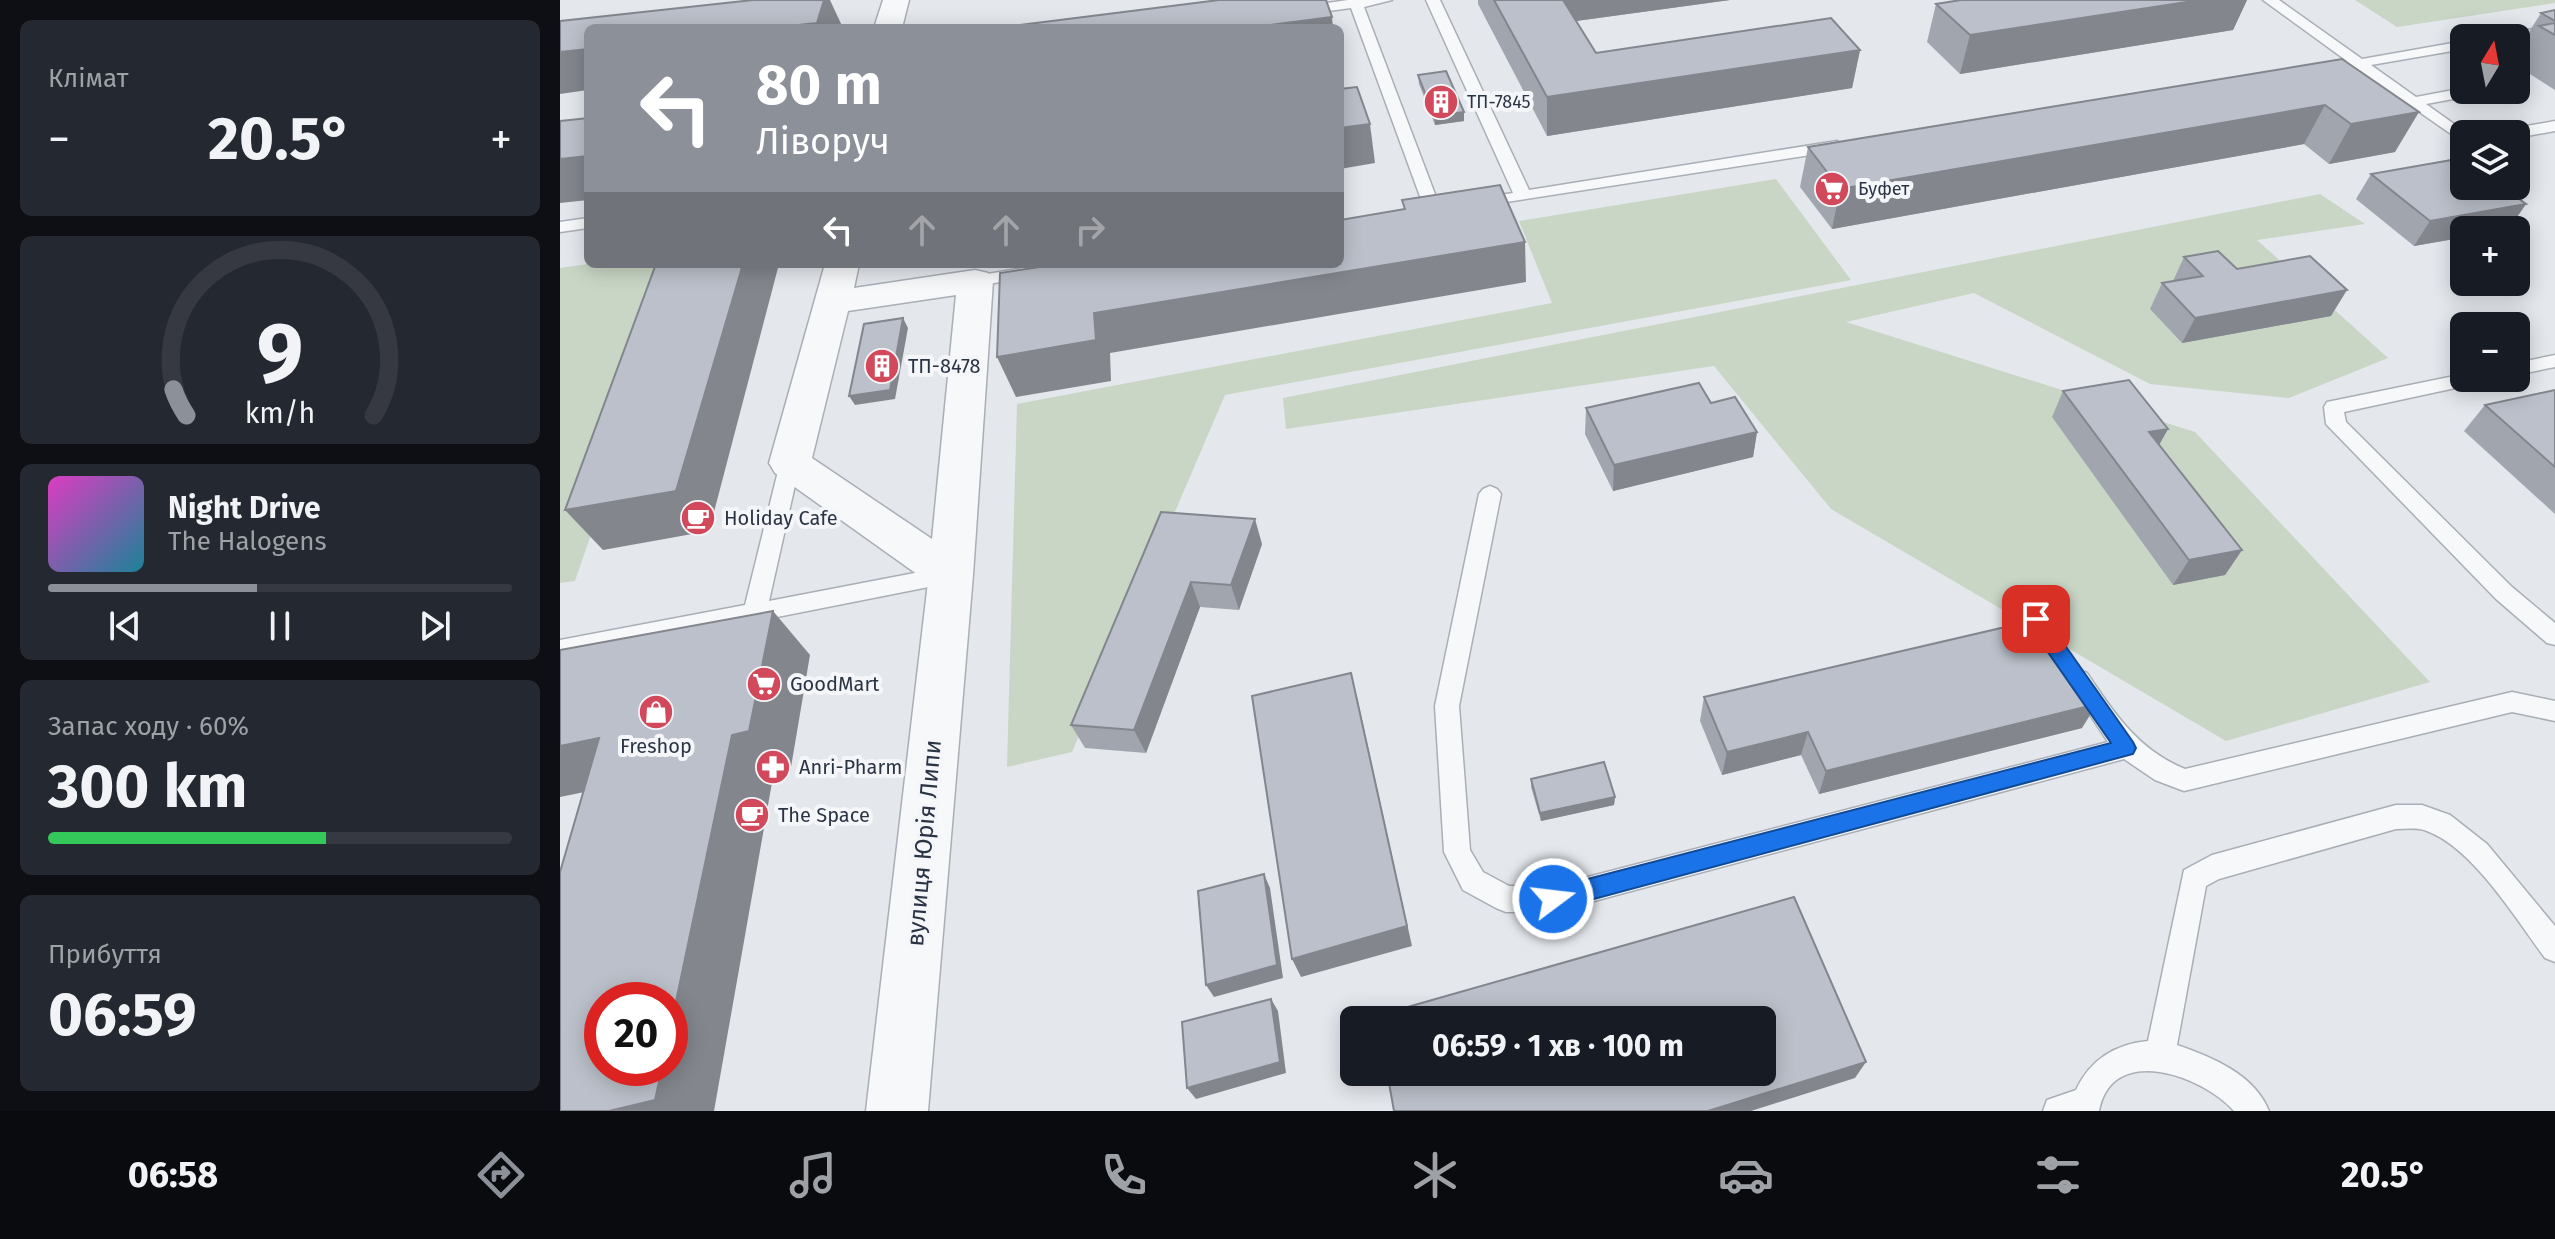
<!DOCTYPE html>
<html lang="uk">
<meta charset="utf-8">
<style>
body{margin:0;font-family:"Fira Sans",sans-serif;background:#242831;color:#f1f3f6;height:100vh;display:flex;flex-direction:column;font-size:30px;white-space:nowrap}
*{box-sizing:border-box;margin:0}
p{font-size:26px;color:#9ea1a6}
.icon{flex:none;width:44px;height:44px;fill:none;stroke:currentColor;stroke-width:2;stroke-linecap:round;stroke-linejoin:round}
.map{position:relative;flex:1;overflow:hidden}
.panel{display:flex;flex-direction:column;gap:20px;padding:20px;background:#0d0f14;width:560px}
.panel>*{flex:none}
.banner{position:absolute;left:24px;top:24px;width:760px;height:244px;border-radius:12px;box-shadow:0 4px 20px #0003;background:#8c9099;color:#fff;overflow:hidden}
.needle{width:52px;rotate:10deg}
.controls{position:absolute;left:1890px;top:24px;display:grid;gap:16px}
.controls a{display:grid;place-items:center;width:80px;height:80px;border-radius:12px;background:#171b24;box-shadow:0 4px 20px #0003;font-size:40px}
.speed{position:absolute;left:24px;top:982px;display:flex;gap:16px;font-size:40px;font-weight:700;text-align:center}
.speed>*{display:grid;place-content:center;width:104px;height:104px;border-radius:50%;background:#171b24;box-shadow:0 4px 20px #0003;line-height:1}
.speed .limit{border:12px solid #d22;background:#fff;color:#111}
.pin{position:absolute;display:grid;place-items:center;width:68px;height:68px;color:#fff;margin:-34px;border-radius:16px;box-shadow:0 4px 12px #0006}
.me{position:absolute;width:88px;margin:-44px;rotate:75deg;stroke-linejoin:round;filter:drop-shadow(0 0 6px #0008)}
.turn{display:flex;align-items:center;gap:28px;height:168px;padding:0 40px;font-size:36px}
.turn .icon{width:104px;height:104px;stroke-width:2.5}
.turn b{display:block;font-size:56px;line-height:68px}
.lanes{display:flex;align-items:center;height:76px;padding:0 40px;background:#0003;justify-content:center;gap:40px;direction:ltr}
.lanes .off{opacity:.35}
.big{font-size:60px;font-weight:700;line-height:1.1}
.panel .card{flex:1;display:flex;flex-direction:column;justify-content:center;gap:12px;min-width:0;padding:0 28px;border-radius:12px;background:#242831}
.panel .dial{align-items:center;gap:0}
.dial svg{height:208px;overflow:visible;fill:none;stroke:#363941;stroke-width:7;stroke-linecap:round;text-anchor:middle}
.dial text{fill:#f1f3f6;stroke:none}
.song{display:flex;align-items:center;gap:24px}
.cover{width:96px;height:96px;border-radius:12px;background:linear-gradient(135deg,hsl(310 70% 55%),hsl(190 70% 35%))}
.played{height:8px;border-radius:4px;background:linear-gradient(90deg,#8c9099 45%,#363941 45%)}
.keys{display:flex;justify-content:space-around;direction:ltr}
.heat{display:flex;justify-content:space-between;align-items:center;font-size:44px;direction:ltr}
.charge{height:12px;border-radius:6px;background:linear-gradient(90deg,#34c759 60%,#363941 0)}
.trip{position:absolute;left:780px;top:1006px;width:436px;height:80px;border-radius:12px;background:#171b24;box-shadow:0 4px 20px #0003;font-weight:700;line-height:80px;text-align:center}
.tabs{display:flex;height:128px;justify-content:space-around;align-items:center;background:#090b0e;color:#9ea1a6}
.tabs .icon{width:56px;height:56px}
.tabs .on{color:#8c9099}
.tabs b{font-size:36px;color:#f1f3f6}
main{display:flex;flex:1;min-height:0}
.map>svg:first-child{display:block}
.green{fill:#c9d6c5}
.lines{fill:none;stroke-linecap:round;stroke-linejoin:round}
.lane-casing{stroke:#a9aeb7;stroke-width:3}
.street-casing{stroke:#a9aeb7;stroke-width:3}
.lane{fill:#f7f8fa;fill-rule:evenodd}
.street{fill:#f7f8fa;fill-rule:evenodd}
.wall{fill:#a1a5ae}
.shaded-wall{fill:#83868d}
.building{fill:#bbc0ca;stroke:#83868d;stroke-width:2}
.route{fill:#1a73e8;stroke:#114b97;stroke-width:2}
.labels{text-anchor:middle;stroke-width:8;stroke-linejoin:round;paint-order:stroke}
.far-poi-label{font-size:18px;fill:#2b3445;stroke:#f4f6f9;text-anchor:start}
.poi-label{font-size:20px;fill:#2b3445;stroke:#f4f6f9;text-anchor:start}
.near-street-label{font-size:24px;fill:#2b3445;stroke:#f4f6f9}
</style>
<main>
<section class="panel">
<div class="card"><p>Клімат</p>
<div class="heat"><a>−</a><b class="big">20.5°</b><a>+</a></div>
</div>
<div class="card dial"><svg viewBox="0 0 100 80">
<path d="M14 69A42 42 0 1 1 86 69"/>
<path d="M14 69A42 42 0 0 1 9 59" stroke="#8c9099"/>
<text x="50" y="56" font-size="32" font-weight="700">9</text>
<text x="50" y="72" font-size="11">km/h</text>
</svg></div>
<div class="card">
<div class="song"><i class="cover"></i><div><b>Night Drive</b><p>The Halogens</p></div></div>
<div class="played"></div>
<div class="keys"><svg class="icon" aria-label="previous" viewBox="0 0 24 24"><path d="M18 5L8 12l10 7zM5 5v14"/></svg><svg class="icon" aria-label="pause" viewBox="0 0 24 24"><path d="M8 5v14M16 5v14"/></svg><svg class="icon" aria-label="next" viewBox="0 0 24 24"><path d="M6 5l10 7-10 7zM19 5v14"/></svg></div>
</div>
<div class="card"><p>Запас ходу · 60%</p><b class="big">300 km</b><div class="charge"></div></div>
<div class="card"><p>Прибуття</p><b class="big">06:59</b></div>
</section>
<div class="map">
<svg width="1995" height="1111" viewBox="0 0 1995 1111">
<rect width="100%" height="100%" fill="#e4e7ec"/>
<g class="green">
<polygon points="1795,0 1995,0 1995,3 1837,27"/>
<polygon points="1216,179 1291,280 665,395 512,752 447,767 457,404 992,303 959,221"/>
<polygon points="1760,194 1805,224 1697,240 1828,358 1729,398 1590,384 1414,293 1286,322 1635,432 1870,682 1666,741 1271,509 1154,366 726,429 723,398"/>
<polygon points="28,264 124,264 15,581 0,583 0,268"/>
</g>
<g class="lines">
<g class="lane-casing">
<g id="lane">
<polygon points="788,0 832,0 804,7 881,210 879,214 873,215 865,210 791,8 739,15 732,11 739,7"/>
<polygon points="866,0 880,0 969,190 1277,141 1285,146 1277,151 914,207 912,203 914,199 953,193"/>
<polygon points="1703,0 1719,0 1802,59 1904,41 1904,49 1811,65 1856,97 1904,88 1927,90 1920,94 1866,104 1908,134 1904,134 1904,143 1796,68 1756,73 1756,67 1787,61"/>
<polygon points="1995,25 1995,33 1956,40 1939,38 1946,34"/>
<polygon points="1995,121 1995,131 1956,138 1956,134 1942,134 1950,129"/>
<polygon points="28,218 28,228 0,232 0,222"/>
<polygon points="489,264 532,264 523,269 415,286 406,281 415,276"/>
<polygon points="1995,355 1995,367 1956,375 1956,363"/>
<polygon points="1904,374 1904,378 1924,378 1914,384 1784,412 1786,422 1952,587 1995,623 1995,645 1987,643 1936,599 1766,424 1764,407 1767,402"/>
<polygon points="230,456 237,458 240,463 209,601 391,566 399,569 402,575 399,581 0,660 0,640 185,605 220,463 223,458"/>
<path d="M930,486l7,3 4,5 -42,212 11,144 13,22 26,14h44l555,-144 -41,-62 4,-7 8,-3 8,3c27,40 51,77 98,96l327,-77 43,9v20l-43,-9 -328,79 -29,-11 -31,-21 -571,153h-47l-10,-4 -33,-18 -19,-38 -9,-146 44,-212 4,-5z"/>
<path d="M1836,805h26l28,10 37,29 68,82v36l-10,-4c-29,-39 -72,-110 -118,-127 -10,-4 -21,-2 -31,-2l-177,50 -13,7 -29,159c35,12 77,29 92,66h-35c-31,-35 -122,-69 -135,0h-56l4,-11 29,-10c14,-30 39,-46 72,-49l36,-171 28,-15z"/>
</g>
</g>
<g class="street-casing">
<g id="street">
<polygon points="323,0 349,0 342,28 314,28"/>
<path d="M265,264h34l-5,24 121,-18 13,3 5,8 -20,294 -45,536h-62l62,-529 -153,-109 -6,-10zM396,295l-24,244 -120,-81 36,-147z"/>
</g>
</g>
<use href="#lane" class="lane"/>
<use href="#street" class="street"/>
</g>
<g class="wall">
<polygon points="918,0 1170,0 1016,21 1036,53 1300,50 1292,88 987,136 918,4"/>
<polygon points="1401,0 1687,0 1673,30 1400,74 1367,42 1376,4"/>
<polygon points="1995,10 1995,90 1956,65 1956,61 1961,53 1957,51 1981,13"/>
<polygon points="1782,59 1835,152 1769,164 1744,144 1272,229 1240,187 1248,147"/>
<polygon points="858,75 904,121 875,125 859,84"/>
<polygon points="1811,174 1966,204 1948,230 1854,246 1796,199"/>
<polygon points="1624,257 1677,269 1771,316 1622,343 1590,309 1602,283 1613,281"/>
<polygon points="1995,390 1995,514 1904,431 1925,405"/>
<polygon points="1503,391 1608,429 1599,445 1682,550 1665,575 1613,585 1492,417"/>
<polygon points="1151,403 1197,432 1193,457 1053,491 1025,434 1026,408"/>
<polygon points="601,512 702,544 679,610 640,607 586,753 525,748 511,725"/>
<polygon points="1144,697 1522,728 1259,794 1241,755 1162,775 1140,721"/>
<polygon points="971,779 1055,797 1054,805 981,821 971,787"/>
</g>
<g class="shaded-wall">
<polygon points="264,0 270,0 283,28 211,28"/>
<polygon points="994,0 1170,0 994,24"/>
<polygon points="1640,0 1687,0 1673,30 1400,74 1410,35"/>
<polygon points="772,17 773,28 688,28"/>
<polygon points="28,49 28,90 0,94 0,52"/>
<polygon points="1300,50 1292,88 987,136 987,97"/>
<polygon points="1765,105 1744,144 1272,229 1280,189"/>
<polygon points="904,112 904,121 875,125 874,116"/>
<polygon points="1859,112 1835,152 1769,164 1791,124"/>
<polygon points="810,124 815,163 780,169 780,128"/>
<polygon points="28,156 28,200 0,203 0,159"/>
<polygon points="1966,204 1948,230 1904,230 1904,237 1854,246 1870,221"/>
<polygon points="965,242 966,282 550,353 551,381 456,397 437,357 534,313"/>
<polygon points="183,264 219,264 149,531 43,550 5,510"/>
<polygon points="1787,290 1771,316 1622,343 1635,318"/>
<polygon points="343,318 348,328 335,399 295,405 289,396"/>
<polygon points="1608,429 1594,454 1589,432"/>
<polygon points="1197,432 1193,457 1053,491 1054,465"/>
<polygon points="695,519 702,544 679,610 671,585"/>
<polygon points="1682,550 1665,575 1613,585 1629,560"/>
<polygon points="631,582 640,607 586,753 574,730"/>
<polygon points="213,611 250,655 230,773 213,777 154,1111 49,1111 102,1068 110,1068 110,1030 172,735"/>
<polygon points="797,697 852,946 741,977 732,959"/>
<polygon points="1537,704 1522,728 1259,794 1266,771"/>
<polygon points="1248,732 1241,755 1162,775 1167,752"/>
<polygon points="39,738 88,779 0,797 0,746"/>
<polygon points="1055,797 1054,805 981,821 980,813"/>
<polygon points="704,874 710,888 723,978 654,997 646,985"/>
<polygon points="711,999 718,1011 726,1073 636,1099 627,1088"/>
<polygon points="1306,1062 1295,1078 1191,1111 1148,1111"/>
</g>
<g class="building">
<polygon points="193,0 264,0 257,23 211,28 28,28 28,49 0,52 0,21"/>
<polygon points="659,0 766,0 772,17 688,28 445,28 445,27"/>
<polygon points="934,0 1003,0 1036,53 1271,18 1300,50 987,97"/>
<polygon points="1401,0 1640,0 1410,35 1376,4"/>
<polygon points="1995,10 1995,21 1981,13"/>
<polygon points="1995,23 1995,35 1979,26"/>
<polygon points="1782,59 1859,112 1791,124 1765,105 1280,189 1248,147"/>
<polygon points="886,71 904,112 874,116 858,75"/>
<polygon points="797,87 810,124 780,128 780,89"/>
<polygon points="28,118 28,156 0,159 0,121"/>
<polygon points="1903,158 1904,186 1941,186 1966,204 1870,221 1811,174"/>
<polygon points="940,185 965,242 534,313 536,340 437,357 440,273 499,264 780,264 780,220 845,209 842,200"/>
<polygon points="1658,251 1677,269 1750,256 1787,290 1635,318 1602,283 1643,276 1624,257"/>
<polygon points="96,264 183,264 116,491 5,510"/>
<polygon points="343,318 330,390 289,396 304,324"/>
<polygon points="1569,380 1608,429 1589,432 1682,550 1629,560 1503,391"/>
<polygon points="1139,383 1151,403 1175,397 1197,432 1054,465 1026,408"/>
<polygon points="1995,390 1995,467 1925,405"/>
<polygon points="601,512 695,519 671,585 631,582 574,730 511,725"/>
<polygon points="213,611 189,731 172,735 110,1030 110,1000 42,1000 42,1068 102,1068 95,1100 49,1111 0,1111 0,872 39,738 0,746 0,650"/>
<polygon points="1480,619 1537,704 1266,771 1248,732 1167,752 1144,697"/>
<polygon points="791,673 847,926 732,959 692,696"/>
<polygon points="1044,762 1055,797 980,813 971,779"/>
<polygon points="704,874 717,965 646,985 638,891"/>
<polygon points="1234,897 1306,1062 1148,1111 834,1111 827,1072 1202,1072 1202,1020 817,1020 816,1016"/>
<polygon points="711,999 720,1062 627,1088 622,1022"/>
</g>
<polygon class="route" points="1476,612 1483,614 1573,742 1576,748 1573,754 993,910 985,907 981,899 985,892 993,888 1551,743 1469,625 1466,619 1469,614"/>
<defs>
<g id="building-disc" transform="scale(1.8)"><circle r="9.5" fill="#d1495b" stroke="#f4f6f9"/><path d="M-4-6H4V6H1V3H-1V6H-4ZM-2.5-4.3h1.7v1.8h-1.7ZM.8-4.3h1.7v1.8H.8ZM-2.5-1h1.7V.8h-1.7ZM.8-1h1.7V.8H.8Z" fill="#fff"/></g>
<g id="supermarket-disc" transform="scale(1.8)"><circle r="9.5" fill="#d1495b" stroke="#f4f6f9"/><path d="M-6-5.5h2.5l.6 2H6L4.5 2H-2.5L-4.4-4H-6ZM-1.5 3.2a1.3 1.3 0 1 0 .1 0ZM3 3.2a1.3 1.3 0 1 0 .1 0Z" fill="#fff"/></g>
<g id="cafe-disc" transform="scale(1.8)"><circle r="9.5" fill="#d1495b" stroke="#f4f6f9"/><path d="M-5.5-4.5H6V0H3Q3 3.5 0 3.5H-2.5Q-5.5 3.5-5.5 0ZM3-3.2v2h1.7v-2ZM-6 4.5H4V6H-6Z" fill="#fff"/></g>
<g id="shop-disc" transform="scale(1.8)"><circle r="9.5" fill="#d1495b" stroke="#f4f6f9"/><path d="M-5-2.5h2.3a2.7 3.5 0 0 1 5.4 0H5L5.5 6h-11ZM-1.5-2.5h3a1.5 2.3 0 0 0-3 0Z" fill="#fff"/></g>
<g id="pharmacy-disc" transform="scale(1.8)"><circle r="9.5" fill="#d1495b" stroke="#f4f6f9"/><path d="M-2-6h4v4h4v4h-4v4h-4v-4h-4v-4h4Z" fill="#fff"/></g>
</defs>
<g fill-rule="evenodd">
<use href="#building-disc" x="881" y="102"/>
<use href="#supermarket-disc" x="1272" y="189"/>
<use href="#building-disc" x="322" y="366"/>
<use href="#cafe-disc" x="138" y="518"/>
<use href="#supermarket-disc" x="204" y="684"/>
<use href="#shop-disc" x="96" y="712"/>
<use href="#pharmacy-disc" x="213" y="767"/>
<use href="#cafe-disc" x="192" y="815"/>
</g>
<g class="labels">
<g class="far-poi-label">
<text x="907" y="108">ТП-7845</text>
<text x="1298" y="195">Буфет</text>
</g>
<g class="poi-label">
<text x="348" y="373">ТП-8478</text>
<text x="164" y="525">Holiday Cafe</text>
<text x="230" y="691">GoodMart</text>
<text x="96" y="753" text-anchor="middle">Freshop</text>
<text x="239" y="774">Anri-Pharm</text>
<text x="218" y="822">The Space</text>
</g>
<g class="near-street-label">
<text transform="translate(364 843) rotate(-85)" y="8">вулиця Юрія Липи</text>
</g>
</g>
</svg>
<div class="controls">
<a><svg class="needle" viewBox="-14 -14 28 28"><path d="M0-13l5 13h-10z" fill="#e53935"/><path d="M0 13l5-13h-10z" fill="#9ea1a6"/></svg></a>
<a><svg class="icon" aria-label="layers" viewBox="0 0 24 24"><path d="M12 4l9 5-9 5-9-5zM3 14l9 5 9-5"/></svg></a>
<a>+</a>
<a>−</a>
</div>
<div class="speed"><div class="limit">20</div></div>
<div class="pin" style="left:1476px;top:619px;background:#d93025"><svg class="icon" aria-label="arrive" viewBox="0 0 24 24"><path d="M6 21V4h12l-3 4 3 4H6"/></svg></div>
<svg class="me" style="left:993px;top:899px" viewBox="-20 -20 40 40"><circle r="17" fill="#1a73e8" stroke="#fff" stroke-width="3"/><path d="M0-11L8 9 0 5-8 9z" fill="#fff"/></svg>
<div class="trip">06:59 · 1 хв · 100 m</div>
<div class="banner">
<div class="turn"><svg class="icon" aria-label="left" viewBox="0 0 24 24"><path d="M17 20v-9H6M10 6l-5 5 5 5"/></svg><div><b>80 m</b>Ліворуч</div></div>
<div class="lanes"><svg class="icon" aria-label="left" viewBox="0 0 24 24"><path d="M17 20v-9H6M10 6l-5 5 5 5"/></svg><svg class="icon off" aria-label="ahead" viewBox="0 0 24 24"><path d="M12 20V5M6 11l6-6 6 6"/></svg><svg class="icon off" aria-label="ahead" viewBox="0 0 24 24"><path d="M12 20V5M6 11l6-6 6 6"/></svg><svg class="icon off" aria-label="right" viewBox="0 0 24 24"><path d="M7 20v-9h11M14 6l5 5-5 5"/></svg></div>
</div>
</div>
</main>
<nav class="tabs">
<b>06:58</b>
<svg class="icon on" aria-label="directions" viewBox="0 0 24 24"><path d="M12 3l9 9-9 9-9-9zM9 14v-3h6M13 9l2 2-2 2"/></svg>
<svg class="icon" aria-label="music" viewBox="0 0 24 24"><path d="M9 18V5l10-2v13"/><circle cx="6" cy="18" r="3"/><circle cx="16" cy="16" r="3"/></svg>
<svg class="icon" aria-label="phone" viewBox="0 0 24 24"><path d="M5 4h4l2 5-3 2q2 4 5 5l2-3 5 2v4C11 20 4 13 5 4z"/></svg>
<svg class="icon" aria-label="climate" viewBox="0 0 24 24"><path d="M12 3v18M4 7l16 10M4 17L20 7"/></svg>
<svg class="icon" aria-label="car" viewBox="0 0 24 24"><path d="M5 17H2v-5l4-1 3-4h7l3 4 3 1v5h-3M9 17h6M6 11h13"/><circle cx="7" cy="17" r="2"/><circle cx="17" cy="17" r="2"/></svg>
<svg class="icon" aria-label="filters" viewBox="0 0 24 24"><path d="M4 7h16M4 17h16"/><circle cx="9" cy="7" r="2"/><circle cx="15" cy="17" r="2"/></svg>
<b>20.5°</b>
</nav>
